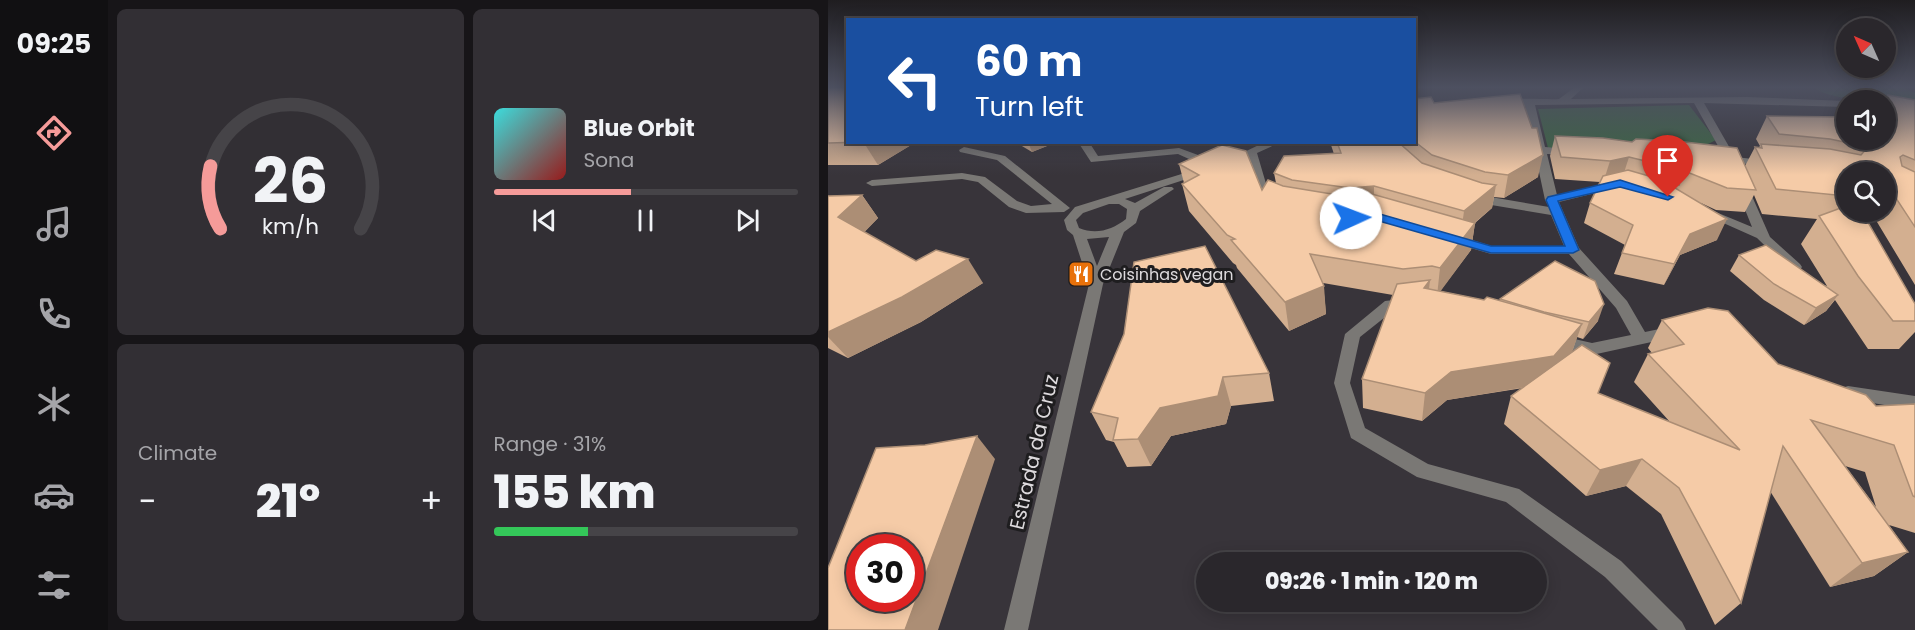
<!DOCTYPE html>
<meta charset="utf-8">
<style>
body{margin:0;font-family:Poppins,sans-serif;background:#322f34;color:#f1f3f6;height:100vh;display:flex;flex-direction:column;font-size:22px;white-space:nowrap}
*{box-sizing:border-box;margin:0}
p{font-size:20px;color:#a5a5a9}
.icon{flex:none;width:33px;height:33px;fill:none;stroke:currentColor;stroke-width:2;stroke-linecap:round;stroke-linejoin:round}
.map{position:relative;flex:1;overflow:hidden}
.side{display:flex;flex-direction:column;gap:9px;padding:9px;background:#171518;width:720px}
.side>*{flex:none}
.top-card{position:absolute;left:18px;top:18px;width:570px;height:126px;border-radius:0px;box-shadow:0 3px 15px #0003,0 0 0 2px #464448;background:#1a4fa0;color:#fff;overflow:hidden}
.needle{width:39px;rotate:315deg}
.tools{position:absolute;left:1008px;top:18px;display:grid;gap:12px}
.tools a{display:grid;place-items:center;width:60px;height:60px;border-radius:50%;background:#2a272c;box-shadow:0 3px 15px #0003,0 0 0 2px #464448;font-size:30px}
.speed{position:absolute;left:18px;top:534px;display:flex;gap:12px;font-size:30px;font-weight:700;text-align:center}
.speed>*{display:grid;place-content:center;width:78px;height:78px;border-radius:50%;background:#2a272c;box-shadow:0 3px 15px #0003,0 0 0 2px #464448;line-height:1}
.speed .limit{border:9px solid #d22;background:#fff;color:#111}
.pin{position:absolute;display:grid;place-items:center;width:51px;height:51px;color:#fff;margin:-62px -26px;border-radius:50% 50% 50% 0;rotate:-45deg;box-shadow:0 0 6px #0007}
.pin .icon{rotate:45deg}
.me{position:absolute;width:66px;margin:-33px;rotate:88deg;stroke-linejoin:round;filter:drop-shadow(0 0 4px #0008)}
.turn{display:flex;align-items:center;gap:21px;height:126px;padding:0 30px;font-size:27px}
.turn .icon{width:78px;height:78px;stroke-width:2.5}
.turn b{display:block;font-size:42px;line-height:51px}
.big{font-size:45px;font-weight:800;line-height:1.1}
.side .widget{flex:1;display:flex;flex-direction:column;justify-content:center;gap:9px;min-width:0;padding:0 21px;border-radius:9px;background:#322f34}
.side .dial{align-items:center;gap:0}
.dial svg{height:156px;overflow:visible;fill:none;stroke:#464448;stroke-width:7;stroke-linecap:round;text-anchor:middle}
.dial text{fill:#f1f3f6;stroke:none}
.song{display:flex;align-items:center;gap:18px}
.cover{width:72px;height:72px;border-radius:9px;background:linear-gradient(135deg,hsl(180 70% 55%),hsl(0 70% 35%))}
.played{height:6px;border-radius:3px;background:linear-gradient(90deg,#f59b99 45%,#464448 45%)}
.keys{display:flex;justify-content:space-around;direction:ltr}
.heat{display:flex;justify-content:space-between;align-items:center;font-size:33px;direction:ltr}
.charge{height:9px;border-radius:4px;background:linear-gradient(90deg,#34c759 31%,#464448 0)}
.side .tiles{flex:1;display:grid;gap:9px;grid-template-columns:repeat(2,1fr)}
.trip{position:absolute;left:368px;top:552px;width:351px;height:60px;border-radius:30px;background:#2a272c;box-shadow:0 3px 15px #0003,0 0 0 2px #464448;font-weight:800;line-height:60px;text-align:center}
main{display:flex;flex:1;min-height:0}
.menu{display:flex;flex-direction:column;width:108px;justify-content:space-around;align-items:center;background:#111012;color:#a5a5a9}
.menu .icon{width:42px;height:42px}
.menu .selected{color:#f59b99}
.menu b{font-size:27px;color:#f1f3f6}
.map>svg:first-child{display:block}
.green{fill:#3b6740}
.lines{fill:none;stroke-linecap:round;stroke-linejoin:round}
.minor{fill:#7a7875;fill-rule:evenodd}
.wall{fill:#d3af90;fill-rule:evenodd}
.shaded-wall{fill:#ac8e75}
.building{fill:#f5cba7;stroke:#ac8e75;stroke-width:1.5;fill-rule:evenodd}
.route{fill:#1a73e8;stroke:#114b97;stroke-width:1.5}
.labels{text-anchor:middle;stroke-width:6;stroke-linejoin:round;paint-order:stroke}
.poi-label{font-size:16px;fill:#dddadd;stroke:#1e1d1f;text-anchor:start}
.near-street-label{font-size:20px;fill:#dddadd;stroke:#1e1d1f}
</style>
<main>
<nav class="menu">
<b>09:25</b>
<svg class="icon selected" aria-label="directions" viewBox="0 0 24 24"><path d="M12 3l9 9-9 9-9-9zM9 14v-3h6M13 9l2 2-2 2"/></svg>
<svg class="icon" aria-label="music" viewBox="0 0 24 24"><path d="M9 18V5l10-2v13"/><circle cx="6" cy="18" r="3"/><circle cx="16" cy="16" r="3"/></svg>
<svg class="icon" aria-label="phone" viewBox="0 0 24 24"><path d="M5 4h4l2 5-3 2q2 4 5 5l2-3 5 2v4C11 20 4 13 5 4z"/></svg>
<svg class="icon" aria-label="climate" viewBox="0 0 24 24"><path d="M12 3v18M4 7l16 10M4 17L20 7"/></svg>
<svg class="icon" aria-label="car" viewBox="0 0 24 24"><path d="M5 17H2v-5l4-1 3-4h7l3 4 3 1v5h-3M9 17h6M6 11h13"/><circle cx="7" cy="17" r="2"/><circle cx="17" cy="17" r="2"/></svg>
<svg class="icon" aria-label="filters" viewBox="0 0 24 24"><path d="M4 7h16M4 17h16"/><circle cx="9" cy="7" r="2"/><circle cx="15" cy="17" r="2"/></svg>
</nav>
<section class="side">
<div class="tiles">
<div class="widget dial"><svg viewBox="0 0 100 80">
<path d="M14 69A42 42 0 1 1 86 69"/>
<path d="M14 69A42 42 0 0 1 9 37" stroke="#f59b99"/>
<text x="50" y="56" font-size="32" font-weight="700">26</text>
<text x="50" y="72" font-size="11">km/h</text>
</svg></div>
<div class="widget">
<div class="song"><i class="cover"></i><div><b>Blue Orbit</b><p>Sona</p></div></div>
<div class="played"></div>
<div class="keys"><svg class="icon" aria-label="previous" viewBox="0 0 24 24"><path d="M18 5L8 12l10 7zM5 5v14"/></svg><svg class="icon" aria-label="pause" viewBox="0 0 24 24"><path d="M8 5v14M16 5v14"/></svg><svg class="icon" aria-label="next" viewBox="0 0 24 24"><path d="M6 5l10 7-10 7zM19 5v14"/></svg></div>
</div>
<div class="widget"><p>Climate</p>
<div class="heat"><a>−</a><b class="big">21°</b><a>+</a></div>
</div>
<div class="widget"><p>Range · 31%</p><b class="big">155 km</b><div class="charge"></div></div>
</div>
</section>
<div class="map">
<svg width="1087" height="630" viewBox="0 0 1087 630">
<rect width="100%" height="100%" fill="#38343a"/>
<g class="green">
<path d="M986,87h88l13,6v12c-21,-3 -89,-4 -101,-18z"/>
<polygon points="861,105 888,140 878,145 720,148 710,109"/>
</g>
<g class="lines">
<g class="minor">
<path d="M747,87h9l-13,12 176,-2 99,4v6l-142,-4 31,54 36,4 1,2 -5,3 -40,-4 -33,-59 -159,2 10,42 25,2 5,3 -5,3 -23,-1 10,41 59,-13 6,3 -2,2 -61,15 20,46 48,53 18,31 29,-6 5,2 3,4 -3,4 -87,19 -41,-10 -2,-4 2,-4 6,-2 35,8 39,-8 -15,-27 -47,-54h-78l-44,-13 -1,-3 6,-4 40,12h72l-13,-31 -78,-13 -6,-4 6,-4 76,13 -4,-7 -20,-94h-21l-5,-3c12,-7 45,-3 60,-4z"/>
<path d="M250,142h11l9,14 81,-8 19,7 2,13 8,3 -15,6 -68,22 10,4 29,-16h8l2,2 -34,22 -4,12 -12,9 -21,52 -75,346h-24l85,-346 -16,-49 -6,-5 -3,-10 11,-13 113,-35 1,-13 -11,-5 -87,8zM281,204h10l8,5 -1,10c-14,11 -30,16 -47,9l-3,-8 7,-7zM281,237l-12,29 -10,-27z"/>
<path d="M437,142h16l-24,11 10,34 14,14 -6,4c-20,-6 -24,-30 -28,-48l-6,2 -5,-3z"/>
<polygon points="136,147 177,156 242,208 236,212 198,213 181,207 150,182 134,179 44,186 38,183 44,180 134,173 157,177 189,201 203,206 224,204 169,160 132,152 131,150"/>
<polygon points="914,184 920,187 942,237 972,264 974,267 972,270 962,270 929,238 873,213 879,209 883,210 924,227 908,187"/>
<polygon points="582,298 589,303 587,307 566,310 532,337 522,383 537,428 600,464 691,489 793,561 854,622 858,630 830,630 777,577 678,502 589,477 523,438 506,383 517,334 557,301"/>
<polygon points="1020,386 1087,396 1087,410 1014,398 1011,393 1014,388"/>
</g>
</g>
<g class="wall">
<polygon points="0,87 88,142 50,165 0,165"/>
<polygon points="1060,95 1087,100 1087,285 1043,212 1058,212 1058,172 1018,172 1018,200 1013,208 1087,304 1087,332 1071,349 1040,349 1007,300 998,311 976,325 936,300 902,271 911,255 999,286 973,244 989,219 934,214 926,195 917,212 888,210 873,203 889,240 852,255 836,285 786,274 797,245 756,223 762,203 772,182 727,179 722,156 727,136 917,166 927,147 931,147 932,146 928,139 939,116 1058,140 1057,100"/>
<path d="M586,99l20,4 104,74 -34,21 -10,-1 -2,11 -17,15 -4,27 -31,41 44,9 16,1v-2l98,22 -15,18 -6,-2 -5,15 -2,2 28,39 72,29 -36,-40 14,-28 4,-1 -4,-5 14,-28 116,44 98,42 39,-2v129l-26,-8 19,27 -34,24 -44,11 -60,-96 -29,112 -26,22 -54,-111 -35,-28 -40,10 -82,-72 7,-28 12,-8 -76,12 -25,21 -59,-13 -1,-29 31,-84 -70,-12 3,31 -37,17 -52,-63 -1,-3 -3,-2 -44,-52 -7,-27 2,-1 -5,-19 83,26 14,-7 -2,-10 60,-19 -4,-12h84zM1017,466l20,6 11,35z"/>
<polygon points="187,142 229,142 204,152"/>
<polygon points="34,195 50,218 36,232 88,261 155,283 93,322 20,358 0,348 0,196"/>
<polygon points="296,334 441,373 446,401 403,406 398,424 343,436 323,466 299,467 286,442 278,440 263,412"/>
</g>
<g class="shaded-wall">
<polygon points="88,142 50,165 36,143"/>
<polygon points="200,142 229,142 204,152"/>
<polygon points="715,155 710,177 676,198 680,175"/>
<polygon points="801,157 794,179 775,183 782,161"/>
<polygon points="1046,166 1042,172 1034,172"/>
<polygon points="1018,181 1018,196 1014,183"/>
<polygon points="668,185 664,208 633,234 636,211"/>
<polygon points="546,186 546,209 523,212 522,188"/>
<polygon points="34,195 50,218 28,241 10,217"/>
<polygon points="899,219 889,240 852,255 836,285 846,264 862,234"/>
<polygon points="647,223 643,250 609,296 612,268"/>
<polygon points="140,259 155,283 93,322 20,358 0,337 0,332"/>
<polygon points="602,280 599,308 596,288"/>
<polygon points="496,286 498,314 461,331 457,302"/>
<polygon points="1010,295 998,311 976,325 988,308"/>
<polygon points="776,304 770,321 755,339 761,322"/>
<polygon points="754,324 744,352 717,384 619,400 594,421 597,393 623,372"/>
<polygon points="395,377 403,406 398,424 343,436 323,466 310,439 332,408"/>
<polygon points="149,436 167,459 110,630 77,630"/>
<polygon points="814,459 798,486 758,496 772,470"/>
<polygon points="1080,552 1046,576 1002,587 1034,563"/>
</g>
<g class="building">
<polygon points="0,87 20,87 20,142 36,142 0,143"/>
<polygon points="692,94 704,128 709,128 715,155 680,175 657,172 604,155 586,141 586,99 603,97 606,103"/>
<polygon points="1060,95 1087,100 1087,160 1075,155 1072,157 1074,166 1087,172 1087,227 1058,183 1058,172 1050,172 1046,166 1034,172 1018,172 1018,181 1014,183 1018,191 1018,196 948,189 927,147 934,148 933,144 1002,149 1033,155 1040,147 1002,139 951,134 939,116 1018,117 1018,140 1058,140 1058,117 1061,117 1058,116 1058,112"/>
<polygon points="727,136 775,138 804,142 808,139 848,141 909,148 928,190 899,188 854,170 801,157 782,161 733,157"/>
<polygon points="509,142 570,142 594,163 654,183 668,185 636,211 546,186 522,188 464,180 446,173 456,156 513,153"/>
<polygon points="394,145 418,151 434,190 440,180 455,186 522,197 544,194 647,223 612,268 604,266 575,269 482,254 496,286 457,302 403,240 407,239 399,235 354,184 371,175 351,164"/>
<polygon points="800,170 852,185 842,185 899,219 862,234 846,264 794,253 805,225 762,203 775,176"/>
<polygon points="34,195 10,217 88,261 108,250 140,259 74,297 0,332 0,196"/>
<polygon points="1018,206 1018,212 1034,212 1087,304 1087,321 1065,321 1030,276 991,216"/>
<polygon points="938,245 1010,295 988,308 946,284 911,255"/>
<polygon points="377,246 441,373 395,377 390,396 332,408 310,439 285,440 290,418 263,412 296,334 306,262"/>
<polygon points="727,261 767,281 776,304 761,322 716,312 672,299"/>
<polygon points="602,280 596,288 656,300 659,297 754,324 726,356 623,372 597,393 534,379 569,284"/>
<polygon points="880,308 900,311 950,364 1038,395 1048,406 1087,404 1087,497 1085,496 1066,445 983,420 1080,552 1034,563 955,446 913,603 851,488 814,459 772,470 683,396 754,345 782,363 770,393 912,450 820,354 856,344 834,320"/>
<path d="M149,436l-72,194h-77v-62l48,-120 49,-3zM32,548h50v50h-50z"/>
</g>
<linearGradient id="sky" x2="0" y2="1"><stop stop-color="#1f1d20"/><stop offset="0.5" stop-color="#4d5060"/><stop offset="1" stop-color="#4d5060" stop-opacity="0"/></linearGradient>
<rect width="1087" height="175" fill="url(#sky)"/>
<polygon class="route" points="792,180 845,197 840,200 792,187 730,201 751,250 745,253 663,253 544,219 523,222 517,218 523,215 545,212 663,246 737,246 718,200 720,197"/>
<defs>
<g id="restaurant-square" transform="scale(1.35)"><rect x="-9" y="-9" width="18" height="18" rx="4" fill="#e8710a" stroke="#1e1d1f"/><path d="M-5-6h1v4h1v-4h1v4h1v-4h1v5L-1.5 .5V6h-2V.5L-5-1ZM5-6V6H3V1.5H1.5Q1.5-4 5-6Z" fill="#fff"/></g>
</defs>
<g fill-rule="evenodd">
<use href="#restaurant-square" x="253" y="274"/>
</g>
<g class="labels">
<g class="poi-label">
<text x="272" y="280">Coisinhas vegan</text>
</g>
<g class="near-street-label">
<text transform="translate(206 452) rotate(-77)" y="7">Estrada da Cruz</text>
</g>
</g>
</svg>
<div class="tools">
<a><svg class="needle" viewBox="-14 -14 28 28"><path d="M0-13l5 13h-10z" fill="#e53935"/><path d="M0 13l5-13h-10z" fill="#a5a5a9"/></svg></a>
<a><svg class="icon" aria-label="sound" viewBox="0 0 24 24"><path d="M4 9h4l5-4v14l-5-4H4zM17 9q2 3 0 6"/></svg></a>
<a><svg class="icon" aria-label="search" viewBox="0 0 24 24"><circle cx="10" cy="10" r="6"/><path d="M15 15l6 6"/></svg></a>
</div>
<div class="speed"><div class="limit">30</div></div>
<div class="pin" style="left:840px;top:197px;background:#d93025"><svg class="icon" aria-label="arrive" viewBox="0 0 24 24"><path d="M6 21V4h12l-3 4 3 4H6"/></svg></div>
<svg class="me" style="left:523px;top:218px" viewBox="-20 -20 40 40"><circle r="19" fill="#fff"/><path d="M0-13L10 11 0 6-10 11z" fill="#1a73e8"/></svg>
<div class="trip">09:26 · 1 min · 120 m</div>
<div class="top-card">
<div class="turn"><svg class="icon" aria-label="left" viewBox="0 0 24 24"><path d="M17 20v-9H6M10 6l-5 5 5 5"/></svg><div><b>60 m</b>Turn left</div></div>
</div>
</div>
</main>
